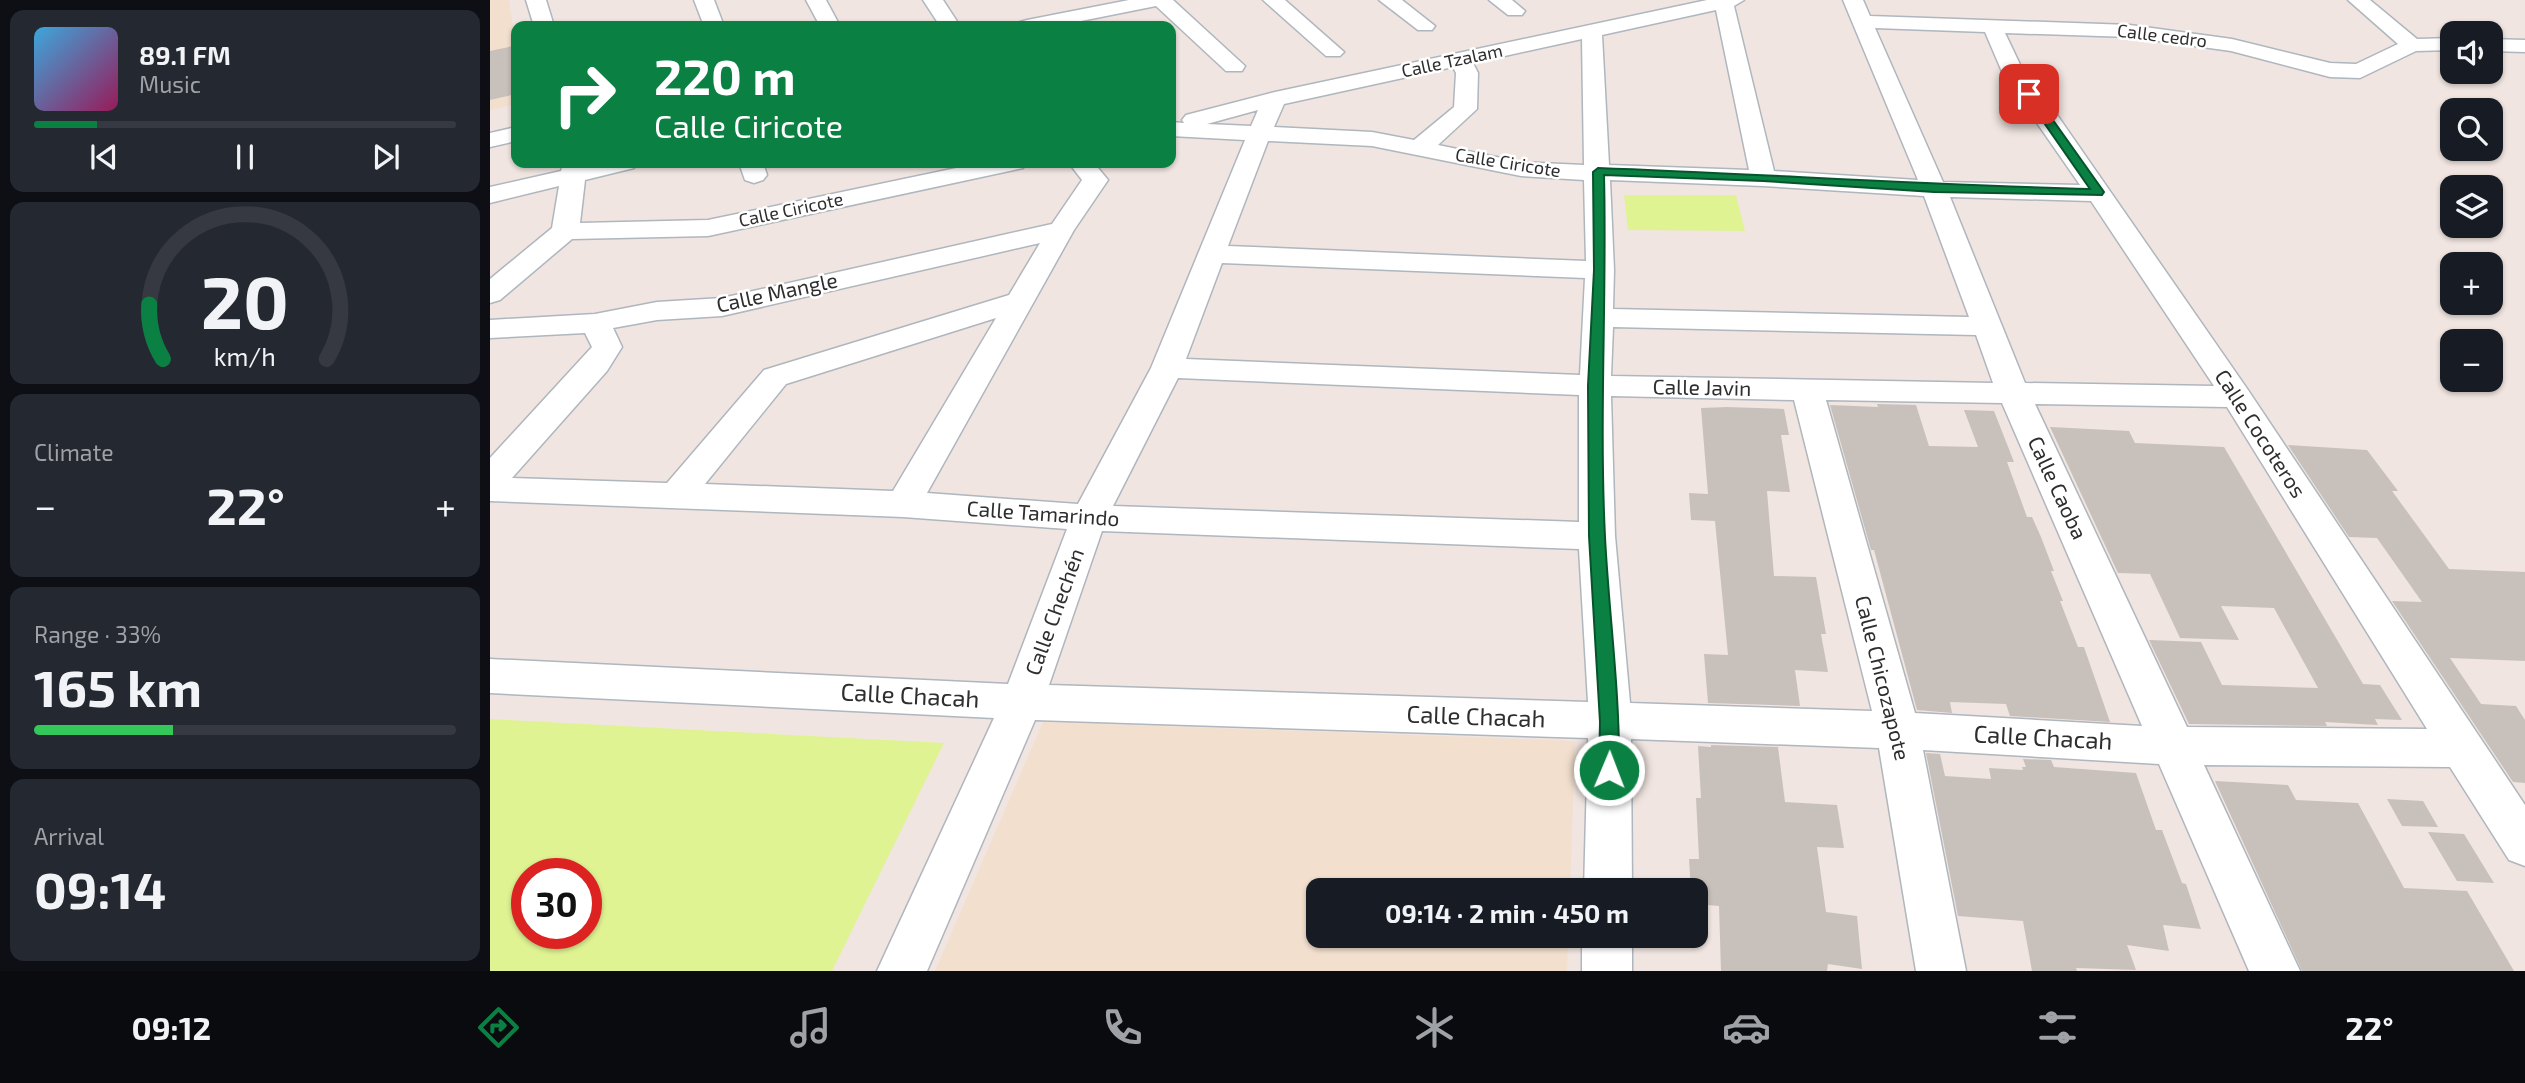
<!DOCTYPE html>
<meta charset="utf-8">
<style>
body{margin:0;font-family:"Exo 2",sans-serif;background:#242831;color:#f1f3f6;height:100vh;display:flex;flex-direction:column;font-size:26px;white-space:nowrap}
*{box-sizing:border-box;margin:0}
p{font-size:23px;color:#9ea1a6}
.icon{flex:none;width:38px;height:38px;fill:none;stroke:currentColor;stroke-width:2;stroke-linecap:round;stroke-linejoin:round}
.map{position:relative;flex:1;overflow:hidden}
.drawer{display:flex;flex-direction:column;gap:10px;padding:10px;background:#0d0f14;width:490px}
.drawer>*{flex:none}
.banner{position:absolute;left:21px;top:21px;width:665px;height:147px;border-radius:14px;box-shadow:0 2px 5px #0004;background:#0b8043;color:#fff;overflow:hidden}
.fabs{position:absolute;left:1950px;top:21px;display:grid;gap:14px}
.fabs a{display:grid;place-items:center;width:63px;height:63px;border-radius:14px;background:#171b24;box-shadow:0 2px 5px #0004;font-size:35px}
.speed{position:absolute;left:21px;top:858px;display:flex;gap:14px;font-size:35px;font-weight:700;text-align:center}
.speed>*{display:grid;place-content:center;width:91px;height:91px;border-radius:50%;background:#171b24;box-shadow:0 2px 5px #0004;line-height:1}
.speed .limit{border:10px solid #d22;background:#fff;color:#111}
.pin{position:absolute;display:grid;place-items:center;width:60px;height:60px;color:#fff;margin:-30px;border-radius:14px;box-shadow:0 4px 10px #0006}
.me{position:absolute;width:77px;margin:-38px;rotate:1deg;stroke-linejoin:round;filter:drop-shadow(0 0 5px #0008)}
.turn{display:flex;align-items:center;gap:24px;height:147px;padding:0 28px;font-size:32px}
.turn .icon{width:91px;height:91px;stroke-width:2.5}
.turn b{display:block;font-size:49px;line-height:60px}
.big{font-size:52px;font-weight:700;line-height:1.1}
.drawer .widget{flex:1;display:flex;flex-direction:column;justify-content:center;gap:10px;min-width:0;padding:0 24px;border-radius:14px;background:#242831}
.drawer .dial{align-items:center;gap:0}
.dial svg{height:182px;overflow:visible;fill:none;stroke:#363941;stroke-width:7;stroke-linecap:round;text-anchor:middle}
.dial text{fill:#f1f3f6;stroke:none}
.song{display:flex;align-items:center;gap:21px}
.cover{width:84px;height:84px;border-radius:10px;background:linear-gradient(135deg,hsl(200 70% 55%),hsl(330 70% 35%))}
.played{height:7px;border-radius:4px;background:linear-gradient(90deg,#0b8043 15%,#363941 15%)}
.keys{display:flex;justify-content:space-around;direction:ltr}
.heat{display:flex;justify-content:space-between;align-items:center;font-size:38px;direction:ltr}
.charge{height:10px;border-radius:5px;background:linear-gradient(90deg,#34c759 33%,#363941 0)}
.trip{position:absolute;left:816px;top:878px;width:402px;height:70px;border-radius:14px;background:#171b24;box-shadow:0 2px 5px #0004;font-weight:700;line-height:70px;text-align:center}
.dock{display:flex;height:112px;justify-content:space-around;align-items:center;background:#090b0e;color:#9ea1a6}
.dock .icon{width:49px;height:49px}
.dock .on{color:#0b8043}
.dock b{font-size:32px;color:#f1f3f6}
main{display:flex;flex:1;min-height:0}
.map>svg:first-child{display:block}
.education{fill:#f2dfce}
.pitch{fill:#dff393;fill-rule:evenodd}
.building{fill:#c8c1bb}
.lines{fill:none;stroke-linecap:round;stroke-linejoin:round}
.minor-casing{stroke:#afb6be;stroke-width:3}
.minor{fill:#fff;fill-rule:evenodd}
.route{fill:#0b8043;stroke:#07532c;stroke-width:2}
.labels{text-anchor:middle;stroke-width:5;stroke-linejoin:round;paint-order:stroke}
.far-street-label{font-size:18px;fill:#2e2e2e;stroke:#fff}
.street-label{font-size:21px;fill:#2e2e2e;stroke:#fff}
.near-street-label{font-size:24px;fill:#2e2e2e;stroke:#fff}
</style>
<main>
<section class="drawer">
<div class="widget">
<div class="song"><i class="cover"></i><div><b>89.1 FM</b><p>Music</p></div></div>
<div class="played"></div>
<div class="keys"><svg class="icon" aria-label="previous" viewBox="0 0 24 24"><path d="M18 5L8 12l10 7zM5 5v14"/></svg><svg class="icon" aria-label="pause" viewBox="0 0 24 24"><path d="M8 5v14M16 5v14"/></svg><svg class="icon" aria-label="next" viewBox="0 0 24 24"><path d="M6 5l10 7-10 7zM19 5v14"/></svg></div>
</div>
<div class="widget dial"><svg viewBox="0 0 100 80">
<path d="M14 69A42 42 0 1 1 86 69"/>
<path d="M14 69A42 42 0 0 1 8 45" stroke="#0b8043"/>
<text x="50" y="56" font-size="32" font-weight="700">20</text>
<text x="50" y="72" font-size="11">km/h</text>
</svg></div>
<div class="widget"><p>Climate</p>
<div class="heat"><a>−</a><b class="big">22°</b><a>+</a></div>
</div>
<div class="widget"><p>Range · 33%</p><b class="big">165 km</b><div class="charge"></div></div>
<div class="widget"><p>Arrival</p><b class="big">09:14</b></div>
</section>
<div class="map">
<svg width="2035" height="971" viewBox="0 0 2035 971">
<rect width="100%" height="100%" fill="#f0e5e0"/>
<g class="education">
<polygon points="0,0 19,0 26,48 26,104 0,110"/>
<polygon points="553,722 1085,741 1080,891 828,891 828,936 1078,936 1077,971 445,971"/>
</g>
<g class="pitch">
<polygon points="1134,195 1246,195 1255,231 1138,230"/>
<path d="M0,719l454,24 -112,228h-342zM37,873h59v60h-59z"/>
</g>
<g class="building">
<polygon points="23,46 26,58 26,94 0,100 0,51"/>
<polygon points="1387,404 1426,405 1439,446 1488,447 1474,410 1504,411 1524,462 1517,462 1537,517 1542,517 1551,537 1564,571 1561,571 1573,601 1570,601 1588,647 1594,647 1620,722 1520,716 1516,704 1460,702 1462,713 1427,710 1384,550 1381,550 1340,405 1388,407"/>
<polygon points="1237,407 1294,409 1299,435 1291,435 1300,492 1277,491 1284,576 1326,577 1336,634 1331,634 1338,672 1305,670 1310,706 1218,703 1214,654 1238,655 1225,521 1201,520 1199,493 1218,494 1211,408"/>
<polygon points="1560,427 1639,431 1645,443 1734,447 1873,684 1890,685 1912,720 1885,719 1888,725 1835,722 1837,726 1699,724 1659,640 1711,642 1732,685 1828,688 1784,608 1731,606 1749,640 1690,638 1660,574 1628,573"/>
<polygon points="1798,445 1877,450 1908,491 1902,491 1959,569 2035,572 2035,661 1960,658 1991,704 2026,706 2035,720 2035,783 2023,782 1902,601 1932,602 1887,538 1859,537"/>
<polygon points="1221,745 1288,747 1295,802 1347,805 1354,848 1327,847 1336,912 1367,916 1372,969 1338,964 1337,971 1231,971 1229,906 1206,904 1206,891 1201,891 1199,859 1209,859 1206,798 1211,798 1208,746 1221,747"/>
<polygon points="1436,753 1450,754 1455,776 1501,779 1499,768 1533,770 1532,767 1536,767 1533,759 1561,760 1564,767 1646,773 1666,830 1672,830 1692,883 1696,884 1711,929 1673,925 1679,951 1637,945 1646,970 1586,968 1587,971 1542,971 1533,921 1468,916"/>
<polygon points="1725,781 1798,785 1806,800 1868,803 1914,888 1977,891 2024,971 1812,971"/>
<polygon points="1897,799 1933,801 1948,827 1912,826"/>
<polygon points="1938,832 1974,834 2004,883 1967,881"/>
</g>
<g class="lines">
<g class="minor-casing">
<g id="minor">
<polygon points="36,0 56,0 64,26 44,26"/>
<polygon points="204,0 224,0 234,26 214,26"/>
<polygon points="316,0 336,0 350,26 330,26"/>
<polygon points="433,0 453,0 470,26 450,26"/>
<polygon points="639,0 683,0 755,66 752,71 736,71 666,6 566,26 527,26 530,22 537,20"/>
<polygon points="773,0 795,0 854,52 850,56 836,56"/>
<polygon points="889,0 912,0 945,26 942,30 928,30"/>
<polygon points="999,0 1022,0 1035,11 1032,15 1018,15"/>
<path d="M1217,0h37l-10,6 40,165 144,9 -75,-180h20l7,16 260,9 102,14 98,24 26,1 42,-20 -50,-44h22l47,39 35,-1v12l-36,1 -56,27 -30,-1 -99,-26 -101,-14 -125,-4 19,40 29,36 195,281 277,415v61l-16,-6 -59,-93 -246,-2 96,206h-51l-90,-207 -236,-14 43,221h-50l-37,-223 -248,-9 1,152h-48l4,-153 -553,-18 -108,251h-50l117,-253 -504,-25v-34l518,25 59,-155 -164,-12 -413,-16v-43l102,-111 -7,-14 -95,5v-18l105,-6 62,-12 65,-4 330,-74 30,-44 -13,-17h25l14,17 -34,50 -147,263 151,11 73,-136 94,-228 -74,-4v-14l13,1 -2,-3 4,-5 89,-23zM1226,10l33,160 -140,-5 -7,-130zM1385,28l110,4 18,42 77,111 -137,-3zM1092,39l2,126 -63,-3 -83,-17 39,-36 1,-36 -5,-10zM963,67l3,6 -2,34 -40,33 -42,-8 -98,-5 10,-23zM768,110l-7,16 -44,-2zM778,141l104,5 149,30 63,4 2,81 -358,-15zM1120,180l153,6 161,10 45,121 -356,-8 1,-39zM1460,197l141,4 123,185 -189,-3zM550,243l-31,52 -245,75 -97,113 -155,-5 95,-107 15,-24 -9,-19 44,-8 65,-4zM732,263l363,15 -5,97 -394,-16zM506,318l-103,173 -188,-7 81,-100zM1123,327l363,8 17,48 -382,-7zM688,378l401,17v127l-466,-16zM1121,396l183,4 78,311 -242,-8 -15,-167zM1336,400l176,3 140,323 -227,-13zM1545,404l192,3 200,322 -240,-2zM612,531l477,18 9,153 -539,-17z"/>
<polygon points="2000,39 2035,40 2035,52 2000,51"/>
<polygon points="26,127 26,141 0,147 0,133"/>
<polygon points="73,163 147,163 144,168 95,180 90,223 218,220 490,163 536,163 533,168 524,170 218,236 82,239 10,300 0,303 0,279 62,228 69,186 0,203 0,187 71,171"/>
<polygon points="249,163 273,163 277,175 273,180 264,183 255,180"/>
<rect x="1092" y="936" width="50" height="35"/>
</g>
</g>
<use href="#minor" class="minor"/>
</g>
<path class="route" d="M1536,92h7l71,100 -2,3 -168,-3 -171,-11 -159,-6c3,121 -5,241 1,362 4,78 15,155 14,233l-2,6 -8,3 -7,-3 -3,-6 1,-48 -11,-186 -1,-150 6,-116 -1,-98 5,-4c164,6 328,17 492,21l-66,-95z"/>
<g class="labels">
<g class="far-street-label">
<text transform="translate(1672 36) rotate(7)" y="6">Calle cedro</text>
<text transform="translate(962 61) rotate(-12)" y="6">Calle Tzalam</text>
<text transform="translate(1018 163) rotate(9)" y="6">Calle Ciricote</text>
<text transform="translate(301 210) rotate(-12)" y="6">Calle Ciricote</text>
</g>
<g class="street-label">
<text transform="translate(287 293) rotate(-12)" y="7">Calle Mangle</text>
<text transform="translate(1212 388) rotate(1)" y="7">Calle Javin</text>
<text transform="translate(1770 434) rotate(57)" y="7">Calle Cocoteros</text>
<text transform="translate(1567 488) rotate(65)" y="7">Calle Caoba</text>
<text transform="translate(553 514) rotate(4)" y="7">Calle Tamarindo</text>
<text transform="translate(565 612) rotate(-70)" y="7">Calle Chechén</text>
<text transform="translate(1392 678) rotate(76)" y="7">Calle Chicozapote</text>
</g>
<g class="near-street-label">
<text transform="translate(420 696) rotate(3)" y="8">Calle Chacah</text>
<text transform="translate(986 717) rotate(2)" y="8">Calle Chacah</text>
<text transform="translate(1553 738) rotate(3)" y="8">Calle Chacah</text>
</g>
</g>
</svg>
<div class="fabs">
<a><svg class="icon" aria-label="sound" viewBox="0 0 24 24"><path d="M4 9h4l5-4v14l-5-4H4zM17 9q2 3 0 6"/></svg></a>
<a><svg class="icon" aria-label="search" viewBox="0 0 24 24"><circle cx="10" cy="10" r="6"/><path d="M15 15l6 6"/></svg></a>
<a><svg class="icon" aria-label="layers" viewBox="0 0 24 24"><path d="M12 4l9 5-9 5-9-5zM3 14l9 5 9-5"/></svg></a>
<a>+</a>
<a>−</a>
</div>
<div class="speed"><div class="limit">30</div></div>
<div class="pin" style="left:1539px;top:94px;background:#d93025"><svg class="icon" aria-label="arrive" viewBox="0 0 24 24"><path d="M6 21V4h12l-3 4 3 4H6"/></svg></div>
<svg class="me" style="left:1119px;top:770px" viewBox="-20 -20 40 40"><circle r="17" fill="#0b8043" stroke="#fff" stroke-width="3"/><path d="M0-11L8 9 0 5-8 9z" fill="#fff"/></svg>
<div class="trip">09:14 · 2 min · 450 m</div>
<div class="banner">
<div class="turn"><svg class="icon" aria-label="right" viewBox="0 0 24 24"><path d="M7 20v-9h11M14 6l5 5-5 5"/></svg><div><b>220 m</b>Calle Ciricote</div></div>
</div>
</div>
</main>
<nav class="dock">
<b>09:12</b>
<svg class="icon on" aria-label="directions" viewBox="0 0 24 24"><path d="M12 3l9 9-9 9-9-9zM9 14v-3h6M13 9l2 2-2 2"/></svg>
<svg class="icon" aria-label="music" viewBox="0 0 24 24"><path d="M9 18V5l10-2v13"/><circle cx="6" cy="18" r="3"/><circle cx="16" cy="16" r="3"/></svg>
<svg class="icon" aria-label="phone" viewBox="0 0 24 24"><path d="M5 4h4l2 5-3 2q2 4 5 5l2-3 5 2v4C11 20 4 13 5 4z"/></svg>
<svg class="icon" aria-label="climate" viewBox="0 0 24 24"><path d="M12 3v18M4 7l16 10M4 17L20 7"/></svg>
<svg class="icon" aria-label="car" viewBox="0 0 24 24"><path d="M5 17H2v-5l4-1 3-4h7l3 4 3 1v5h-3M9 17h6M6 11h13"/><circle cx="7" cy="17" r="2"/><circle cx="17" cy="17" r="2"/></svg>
<svg class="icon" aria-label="filters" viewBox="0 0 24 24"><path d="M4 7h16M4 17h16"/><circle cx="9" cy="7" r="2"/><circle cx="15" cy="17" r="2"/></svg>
<b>22°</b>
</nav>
